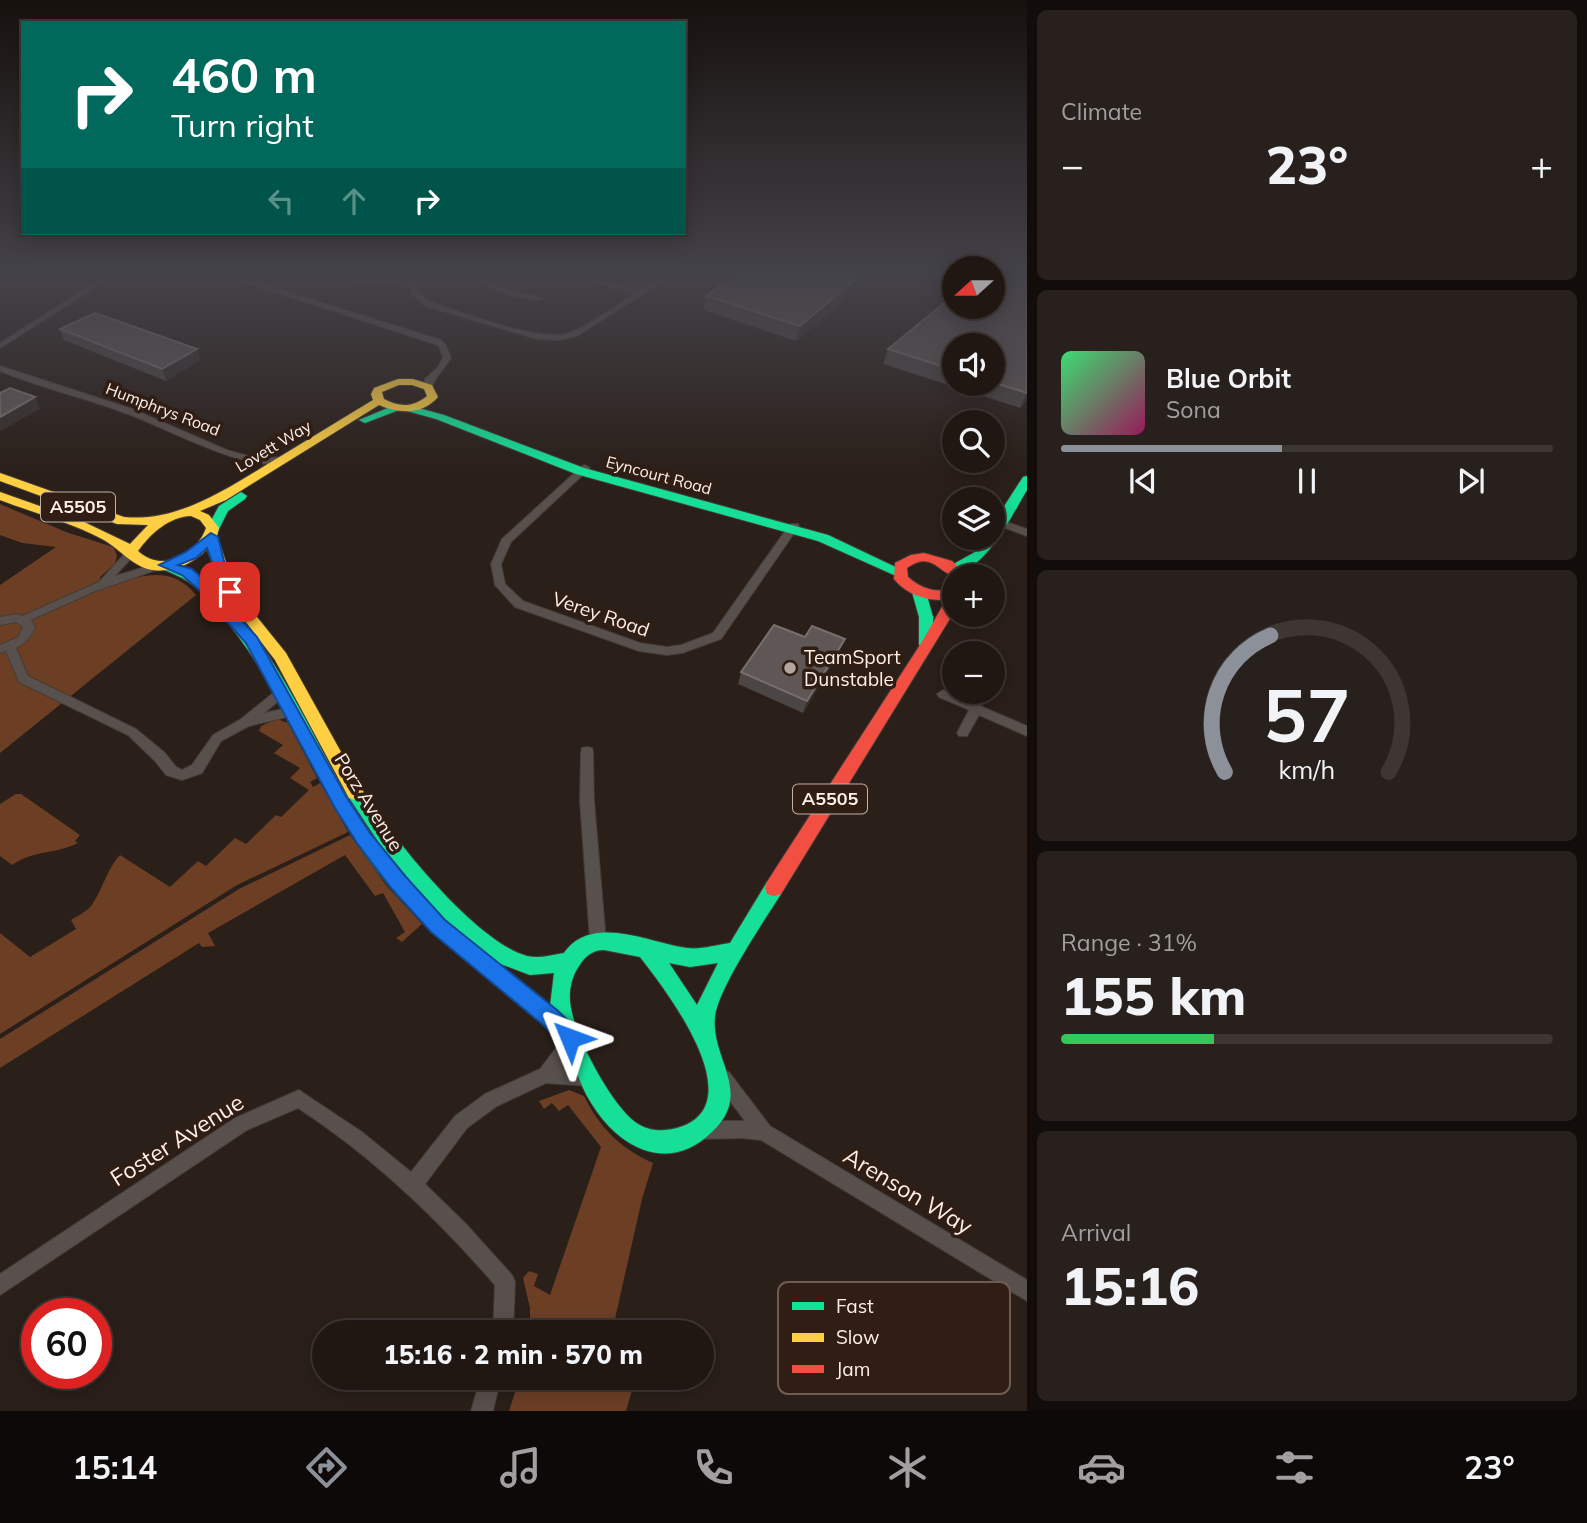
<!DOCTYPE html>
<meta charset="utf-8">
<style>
body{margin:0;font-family:Mulish,sans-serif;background:#28201c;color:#f1f3f6;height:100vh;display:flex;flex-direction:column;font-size:26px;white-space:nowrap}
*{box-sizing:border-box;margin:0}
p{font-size:23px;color:#a29fa0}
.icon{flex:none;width:38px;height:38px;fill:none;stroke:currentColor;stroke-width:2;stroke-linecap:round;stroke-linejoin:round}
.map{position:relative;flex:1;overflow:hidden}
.side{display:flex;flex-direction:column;gap:10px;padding:10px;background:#120d0a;width:560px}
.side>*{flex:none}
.hud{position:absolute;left:21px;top:21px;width:665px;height:214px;border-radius:0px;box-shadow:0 4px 18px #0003,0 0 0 2px #3d3633;background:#00695c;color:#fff;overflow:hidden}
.needle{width:46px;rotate:249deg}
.buttons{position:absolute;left:942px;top:256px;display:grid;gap:14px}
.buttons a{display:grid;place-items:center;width:63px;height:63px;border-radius:50%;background:#201713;box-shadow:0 4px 18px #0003,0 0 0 2px #3d3633;font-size:35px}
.speed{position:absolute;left:21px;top:1298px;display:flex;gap:14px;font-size:35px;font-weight:700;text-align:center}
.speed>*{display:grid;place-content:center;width:91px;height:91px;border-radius:50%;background:#201713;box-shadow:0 4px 18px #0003,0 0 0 2px #3d3633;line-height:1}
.speed .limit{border:10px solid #d22;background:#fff;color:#111}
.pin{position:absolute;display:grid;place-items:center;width:60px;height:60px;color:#fff;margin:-30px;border-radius:14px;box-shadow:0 4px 10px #0006}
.me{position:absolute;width:77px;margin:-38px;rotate:314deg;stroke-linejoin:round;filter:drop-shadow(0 0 5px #0008)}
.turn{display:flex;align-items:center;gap:24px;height:147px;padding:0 35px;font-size:32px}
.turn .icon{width:91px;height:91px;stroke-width:2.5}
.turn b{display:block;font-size:49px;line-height:60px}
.lanes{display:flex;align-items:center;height:66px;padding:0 35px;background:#0003;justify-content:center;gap:35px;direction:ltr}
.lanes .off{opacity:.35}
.big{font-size:52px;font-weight:800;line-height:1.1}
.side .tile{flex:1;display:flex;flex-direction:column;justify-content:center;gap:10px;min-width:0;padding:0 24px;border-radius:10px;background:#28201c}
.side .dial{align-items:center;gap:0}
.dial svg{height:182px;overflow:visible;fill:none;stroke:#3d3633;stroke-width:7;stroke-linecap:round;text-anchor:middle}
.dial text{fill:#f1f3f6;stroke:none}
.song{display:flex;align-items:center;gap:21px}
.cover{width:84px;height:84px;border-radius:10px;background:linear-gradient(135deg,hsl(140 70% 55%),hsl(330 70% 35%))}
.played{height:7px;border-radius:4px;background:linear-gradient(90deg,#8c9099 45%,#3d3633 45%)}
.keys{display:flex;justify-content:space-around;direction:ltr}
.heat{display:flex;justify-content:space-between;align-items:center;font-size:38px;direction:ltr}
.charge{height:10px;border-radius:5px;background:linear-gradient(90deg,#34c759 31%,#3d3633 0)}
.trip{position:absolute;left:312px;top:1320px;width:402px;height:70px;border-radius:35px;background:#201713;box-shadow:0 4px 18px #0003,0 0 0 2px #3d3633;font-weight:800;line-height:70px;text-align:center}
.dock{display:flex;height:112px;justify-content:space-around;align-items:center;background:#0d0908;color:#a29fa0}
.dock .icon{width:49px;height:49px}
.dock .current{color:#8c9099}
.dock b{font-size:32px;color:#f1f3f6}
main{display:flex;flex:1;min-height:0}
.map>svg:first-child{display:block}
.forest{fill:#6c3f25}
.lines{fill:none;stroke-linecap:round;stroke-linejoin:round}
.street-casing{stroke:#453b37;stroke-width:2}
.fast-casing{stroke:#453b37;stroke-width:2}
.slow-casing{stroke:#453b37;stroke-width:2}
.jam-casing{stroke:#453b37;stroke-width:2}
.street{fill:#58504c;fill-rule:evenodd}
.fast{fill:#16e098;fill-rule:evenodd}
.slow{fill:#ffcf43;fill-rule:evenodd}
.jam{fill:#f24e42;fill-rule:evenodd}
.wall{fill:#4b4544;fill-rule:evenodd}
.shaded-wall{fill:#362e2c}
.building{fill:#5f5756;stroke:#786f6d;stroke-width:2}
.route{fill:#1a73e8;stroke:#114b97;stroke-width:2}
.poi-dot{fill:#b4a7a0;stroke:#301d13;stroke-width:2.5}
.labels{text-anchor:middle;stroke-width:7;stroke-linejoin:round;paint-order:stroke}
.far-street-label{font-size:16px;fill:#fef0e9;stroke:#301d13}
.shield{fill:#301d13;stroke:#c0b1a9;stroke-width:2}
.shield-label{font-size:18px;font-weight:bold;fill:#fef0e9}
.street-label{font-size:19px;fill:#fef0e9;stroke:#301d13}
.poi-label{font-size:19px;fill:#fef0e9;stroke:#301d13;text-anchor:start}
.near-street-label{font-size:23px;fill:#fef0e9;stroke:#301d13}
.key{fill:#301d13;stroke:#6e5c53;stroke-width:2}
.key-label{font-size:19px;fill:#fef0e9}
</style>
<main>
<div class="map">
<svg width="1027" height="1411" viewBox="0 0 1027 1411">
<rect width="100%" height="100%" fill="#2a1f19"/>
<g class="forest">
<path d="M0,504l66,28 47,15 4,8 -2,9 -15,13 3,9c36,-8 66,-24 93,9l-196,158v-168l56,-38 -34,-4 -22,-8z"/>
<path d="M277,719l11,4 29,55 -7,4 3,5 7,-4 28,49 -111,53 -237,149v-101l30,24 46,-28 -5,-9c6,-4 15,-8 20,-14 10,-13 17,-39 29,-51l50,32 28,-26 8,5 29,-28 11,6 30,-29 5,2 28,-27 -19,-12 10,-10 -26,-15 9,-8 -24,-14 2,-5z"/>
<path d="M16,794h5l59,41 -5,6 3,2c-24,12 -42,6 -66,22l-12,-9v-52z"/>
<polygon points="350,835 386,885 422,924 402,942 396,938 405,932 383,893 375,896 345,855 208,933 215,946 202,947 199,943 0,1068 0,1039 239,889"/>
<path d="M569,1090l15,6c15,31 37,53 69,67l-11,36 -30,133h-82v-24l-7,-30 6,-7 9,3 -4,12 16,9 51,-148 -33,-42 -9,6 -7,-8 -8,6 -5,-8z"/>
<polygon points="520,1377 636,1377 626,1411 509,1411"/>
</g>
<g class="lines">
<g class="street-casing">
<g id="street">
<polygon points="107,275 115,275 0,348 0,343"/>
<path d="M222,275h11l208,65 5,5 5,13c-7,11 -16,19 -20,31h-6v-10l13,-12 5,-9 -4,-12 -4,-2z"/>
<path d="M335,275l25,3 53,-3 6,18 12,9c30,10 110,41 138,31 20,-7 47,-28 66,-39l-65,-19h12l58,16 25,-16h8l-96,61 -18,4 -22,-1 -112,-33 -13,-12 -4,-14 -48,2z"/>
<path d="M476,275h7c15,19 40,15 60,24l-4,2c-22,-5 -49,-6 -63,-26z"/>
<path d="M0,366l132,43 95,41 18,5 18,3 19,-1 5,3c-31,19 -128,-36 -162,-47 -37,-14 -75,-23 -112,-37l-13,-5z"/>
<polygon points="585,465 590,468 588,470 511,542 501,564 505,584 523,601 640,643 667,647 681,645 713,633 790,524 798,524 799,526 721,639 682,653 667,655 639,651 515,607 495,585 491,564 502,539 582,466"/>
<polygon points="1001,520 1027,529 1027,536 997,525 997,521"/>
<path d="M131,550l5,3 -21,23 43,-13 5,3 -1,2 -69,24 -62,28 4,7c-4,10 -9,16 -19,21l12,28 108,53 29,24 11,14 6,3 10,-5 21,-30 28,-16 37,-30h8l2,3 -2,3 -22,18 28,-6 6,5 -2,3 -47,11 -28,15 -19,32 -20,7 -16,-5 -11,-14 -27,-26 -109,-53 -13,-31 -6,2v-8l18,-8 5,-10 -7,-5 -16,3v-8l17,-3 5,2 77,-34 28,-31z"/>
<polygon points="943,690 1027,726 1027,736 979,715 967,736 959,736 957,733 969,710 939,697 937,694"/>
<polygon points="587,747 592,748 593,752 594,801 606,941 603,946 598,948 593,946 590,941 580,801 581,752 582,748"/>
<path d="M572,1033l6,2 2,6 -18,27 27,2 6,2 2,6 -2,6 -6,2 -43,-3 -49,23 -30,22 -42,56 41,40 46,51 3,7 -2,50h-20l2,-47c-58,-67 -122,-128 -197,-177l-51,22 -247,165v-21l235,-156 64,-28 63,42 49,40 44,-56 30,-22 55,-25 26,-34z"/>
<polygon points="723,1070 729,1072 770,1126 1027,1280 1027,1301 761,1140 741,1138 702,1139 696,1136 693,1130 696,1124 702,1121 745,1121 717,1084 715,1078 717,1072"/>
<polygon points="481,1377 501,1377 493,1411 471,1411"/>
</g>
</g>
<g class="fast-casing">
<g id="fast">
<polygon points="395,405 399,406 399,410 365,423 359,420"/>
<polygon points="411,406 444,415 584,468 828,535 906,572 899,576 894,575 818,541 576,474 436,419 407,411 407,407"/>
<path d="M1027,476v14c-14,23 -45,88 -77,82l-2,-3 2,-3 25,-14 9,-15h8v-12l31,-48z"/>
<polygon points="241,492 247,496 245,499 228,511 218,531 208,531 207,528 219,506"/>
<path d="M165,561c84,23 141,166 183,237 21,36 46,68 75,98l-44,-53 -33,-50 3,-5 6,-2 6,2c29,47 113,153 166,168 12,3 25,-1 37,-3 28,-40 85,-10 123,-5 13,2 29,-3 43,-5l37,-61 7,-2 7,2 2,6 -2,6c-17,27 -62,93 -66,122 -5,43 39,75 -2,115 -45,45 -96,16 -123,-30 -11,-17 -15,-39 -26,-55 -10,-15 -43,-39 -58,-52 -45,-38 -92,-76 -129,-123 -56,-72 -84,-161 -139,-235 -13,-17 -26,-36 -43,-50 -11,-8 -23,-13 -35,-18l-2,-3 2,-3zM604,950l36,7c26,33 113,146 40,170 -16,5 -31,5 -45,-5 -25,-19 -63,-90 -65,-121 -1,-12 2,-25 9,-35 6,-10 14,-16 25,-16zM498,963l32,12 24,-2 -4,33zM669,963l21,4 28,-4 -21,42z"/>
<polygon points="919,587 926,592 933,617 933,645 926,650 919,645 919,617 912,592"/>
</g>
</g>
<g class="slow-casing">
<path id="slow" d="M398,379h15l19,6 6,12c-16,18 -38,17 -59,8l-153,95 -26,11 9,4 10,13 -2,8 19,55 50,62 75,135 3,5 -3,5 -6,2 -6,-2 -74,-138 -52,-68 -16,-43c-13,14 -34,24 -54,21 -19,-2 -34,-22 -51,-31 -32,-17 -68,-26 -102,-39v-8l82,29 48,23 18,-19 -31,-1 -117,-43v-8l124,44c57,6 110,-33 157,-61 31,-19 61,-37 92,-56l-2,-6 3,-6zM399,385h13l12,4 3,7c-14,12 -28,11 -43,3l-2,-7zM191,516l9,4 6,8c-10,28 -44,45 -68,23 13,-18 31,-34 53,-35z"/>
</g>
<g class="jam-casing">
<path id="jam" d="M924,553l28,8 16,15c-4,0 -9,0 -13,0 -17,-3 -23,-26 -48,-8l1,9c14,12 27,16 46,12v23l-173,282 -7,2 -7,-2 -2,-6 2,-6 153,-237 26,-45c-19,1 -39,-5 -52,-21l1,-16 16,-8z"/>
</g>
<use href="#street" class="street"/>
<use href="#fast" class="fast"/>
<use href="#slow" class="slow"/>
<use href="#jam" class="jam"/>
</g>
<g class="wall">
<polygon points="737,275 874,275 796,341 703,310 706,296"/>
<path d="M1027,276v124l-7,8 -137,-44 5,-15zM954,345h38v38h-38z"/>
<polygon points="60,329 197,349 200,360 166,381 64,340"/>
<polygon points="805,637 840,651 803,713 738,684 741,672"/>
</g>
<g class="shaded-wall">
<polygon points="861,275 874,275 796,341 800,326"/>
<polygon points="197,349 200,360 166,381 162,369"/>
<polygon points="1027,393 1027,400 1020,408"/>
<polygon points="35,397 40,409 0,431 0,417"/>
<polygon points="845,639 840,651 803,713 807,701"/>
</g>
<g class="building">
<polygon points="737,275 861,275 800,326 706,296"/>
<polygon points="992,275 1027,276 1027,393 992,382 992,345 954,345 954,370 888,349 954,295 954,306 992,306"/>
<polygon points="95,313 197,349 162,369 60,329"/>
<polygon points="10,388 35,397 0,417 0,393"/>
<polygon points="774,625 805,637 812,626 845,639 807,701 741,672"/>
</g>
<linearGradient id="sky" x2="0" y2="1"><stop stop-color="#17110e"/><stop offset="0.58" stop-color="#444249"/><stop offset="1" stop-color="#444249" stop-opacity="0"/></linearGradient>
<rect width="1027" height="473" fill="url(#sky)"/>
<polygon class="route" points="211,533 218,537 224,561 237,592 235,595 230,597 223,592 207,548 196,558 178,565 192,569 208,583 257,637 347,798 370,833 405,876 445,920 557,1010 578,1030 581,1038 578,1045 570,1049 563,1045 542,1024 431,932 391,888 357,843 335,808 246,643 198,589 182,575 159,565 186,552"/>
<circle class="poi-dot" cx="790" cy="668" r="7"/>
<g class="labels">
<g class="far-street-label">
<text transform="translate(163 409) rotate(21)" y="6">Humphrys Road</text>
<text transform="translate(273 446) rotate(-31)" y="6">Lovett Way</text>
<text transform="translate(659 475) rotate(15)" y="6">Eyncourt Road</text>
</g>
<g class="shield">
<rect x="41" y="492.5" width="74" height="29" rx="5"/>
<rect x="793" y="784.5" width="74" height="29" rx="5"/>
</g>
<g class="shield-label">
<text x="78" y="513">A5505</text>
<text x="830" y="805">A5505</text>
</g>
<g class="street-label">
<text transform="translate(601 614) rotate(19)" y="7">Verey Road</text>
<text transform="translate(369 802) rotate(58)" y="7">Porz Avenue</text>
</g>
<g class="poi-label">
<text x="804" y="664">TeamSport<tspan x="804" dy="22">Dunstable</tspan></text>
</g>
<g class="near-street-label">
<text transform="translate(177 1140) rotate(-32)" y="8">Foster Avenue</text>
<text transform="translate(908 1191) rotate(31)" y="8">Arenson Way</text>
</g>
</g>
<rect x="778" y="1282" width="232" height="112" rx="10" class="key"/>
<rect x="792" y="1302" width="32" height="8" fill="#16e098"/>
<rect x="792" y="1333" width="32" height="9" fill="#ffcf43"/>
<rect x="792" y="1365" width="32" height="8" fill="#f24e42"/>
<g class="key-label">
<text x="836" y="1313">Fast</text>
<text x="836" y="1344">Slow</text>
<text x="836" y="1376">Jam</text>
</g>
</svg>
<div class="buttons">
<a><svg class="needle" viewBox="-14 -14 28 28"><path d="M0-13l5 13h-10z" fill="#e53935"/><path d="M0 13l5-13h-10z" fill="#a29fa0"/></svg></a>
<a><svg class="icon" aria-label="sound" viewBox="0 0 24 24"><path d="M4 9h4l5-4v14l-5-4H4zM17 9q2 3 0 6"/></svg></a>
<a><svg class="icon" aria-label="search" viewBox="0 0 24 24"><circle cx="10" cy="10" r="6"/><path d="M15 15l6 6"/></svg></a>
<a><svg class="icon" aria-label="layers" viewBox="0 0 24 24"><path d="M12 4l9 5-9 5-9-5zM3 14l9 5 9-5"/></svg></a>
<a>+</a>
<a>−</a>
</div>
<div class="speed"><div class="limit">60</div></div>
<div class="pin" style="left:230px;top:592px;background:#d93025"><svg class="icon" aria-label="arrive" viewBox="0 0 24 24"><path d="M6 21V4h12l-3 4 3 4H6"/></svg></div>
<svg class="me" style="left:570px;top:1038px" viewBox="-20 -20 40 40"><path d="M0-17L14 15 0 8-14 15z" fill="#1a73e8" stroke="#fff" stroke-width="4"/></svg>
<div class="trip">15:16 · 2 min · 570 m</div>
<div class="hud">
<div class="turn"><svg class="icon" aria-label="right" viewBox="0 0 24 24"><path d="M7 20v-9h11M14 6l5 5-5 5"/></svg><div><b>460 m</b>Turn right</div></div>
<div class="lanes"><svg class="icon off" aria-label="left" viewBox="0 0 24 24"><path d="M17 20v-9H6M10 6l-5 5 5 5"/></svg><svg class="icon off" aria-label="ahead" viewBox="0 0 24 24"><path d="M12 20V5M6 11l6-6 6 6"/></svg><svg class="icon" aria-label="right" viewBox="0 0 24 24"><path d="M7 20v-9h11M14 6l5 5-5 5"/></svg></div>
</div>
</div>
<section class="side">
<div class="tile"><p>Climate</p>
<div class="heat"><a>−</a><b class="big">23°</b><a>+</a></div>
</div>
<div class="tile">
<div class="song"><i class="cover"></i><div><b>Blue Orbit</b><p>Sona</p></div></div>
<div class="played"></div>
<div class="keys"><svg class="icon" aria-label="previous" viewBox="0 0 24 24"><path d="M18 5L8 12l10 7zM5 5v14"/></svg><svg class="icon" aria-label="pause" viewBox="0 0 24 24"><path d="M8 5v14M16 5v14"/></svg><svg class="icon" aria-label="next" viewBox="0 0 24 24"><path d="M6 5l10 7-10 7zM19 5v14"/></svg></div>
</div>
<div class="tile dial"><svg viewBox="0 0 100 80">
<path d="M14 69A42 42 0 1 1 86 69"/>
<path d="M14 69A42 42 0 0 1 34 9" stroke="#8c9099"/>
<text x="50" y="56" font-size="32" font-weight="700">57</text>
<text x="50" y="72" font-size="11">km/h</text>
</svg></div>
<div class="tile"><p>Range · 31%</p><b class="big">155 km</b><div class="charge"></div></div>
<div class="tile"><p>Arrival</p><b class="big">15:16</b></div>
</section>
</main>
<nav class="dock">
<b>15:14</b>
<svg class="icon current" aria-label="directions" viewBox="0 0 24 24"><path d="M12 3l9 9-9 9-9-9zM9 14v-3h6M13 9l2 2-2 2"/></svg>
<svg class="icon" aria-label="music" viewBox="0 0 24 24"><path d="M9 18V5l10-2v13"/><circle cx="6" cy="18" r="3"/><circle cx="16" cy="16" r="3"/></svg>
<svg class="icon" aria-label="phone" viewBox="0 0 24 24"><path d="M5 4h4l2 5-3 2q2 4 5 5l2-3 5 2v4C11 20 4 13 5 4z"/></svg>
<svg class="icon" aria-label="climate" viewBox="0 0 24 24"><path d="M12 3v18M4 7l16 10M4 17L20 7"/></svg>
<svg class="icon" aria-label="car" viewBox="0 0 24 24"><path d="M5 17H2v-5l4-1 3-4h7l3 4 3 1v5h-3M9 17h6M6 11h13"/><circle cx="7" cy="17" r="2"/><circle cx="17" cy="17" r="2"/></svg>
<svg class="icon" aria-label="filters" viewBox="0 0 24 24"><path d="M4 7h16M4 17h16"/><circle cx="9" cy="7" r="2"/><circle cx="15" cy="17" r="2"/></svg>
<b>23°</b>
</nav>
